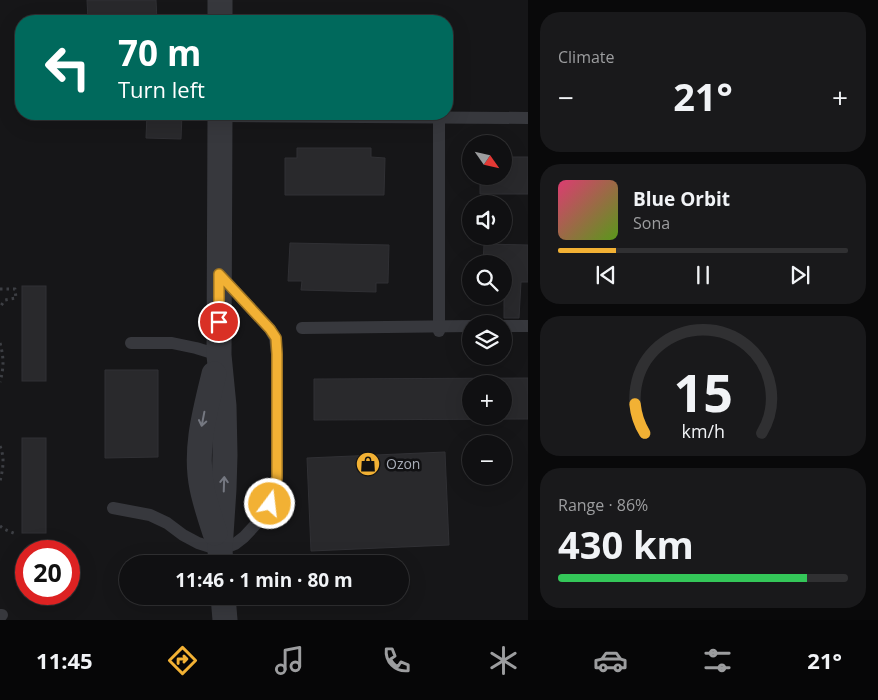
<!DOCTYPE html>
<meta charset="utf-8">
<style>
body{margin:0;font-family:"Open Sans",sans-serif;background:#19191b;color:#f1f3f6;height:100vh;display:flex;flex-direction:column;font-size:19px;white-space:nowrap}
*{box-sizing:border-box;margin:0}
p{font-size:16px;color:#9c9d9f}
.icon{flex:none;width:28px;height:28px;fill:none;stroke:currentColor;stroke-width:2;stroke-linecap:round;stroke-linejoin:round}
.map{position:relative;flex:1;overflow:hidden}
.details{display:flex;flex-direction:column;gap:12px;padding:12px;background:#09090a;width:350px}
.details>*{flex:none}
.hud{position:absolute;left:15px;top:15px;width:438px;height:105px;border-radius:20px;box-shadow:0 5px 20px #0002,0 0 0 1px #303032;background:#00695c;color:#fff;overflow:hidden}
.needle{width:32px;rotate:124deg}
.controls{position:absolute;left:462px;top:135px;display:grid;gap:10px}
.controls a{display:grid;place-items:center;width:50px;height:50px;border-radius:50%;background:#101012;box-shadow:0 5px 20px #0002,0 0 0 1px #303032;font-size:25px}
.speed{position:absolute;left:15px;top:540px;display:flex;gap:10px;font-size:25px;font-weight:700;text-align:center}
.speed>*{display:grid;place-content:center;width:65px;height:65px;border-radius:50%;background:#101012;box-shadow:0 5px 20px #0002,0 0 0 1px #303032;line-height:1}
.speed .limit{border:8px solid #d22;background:#fff;color:#111}
.pin{position:absolute;display:grid;place-items:center;width:42px;height:42px;color:#fff;margin:-21px;border:2px solid #fff;border-radius:50%;box-shadow:0 1px 5px #0007}
.me{position:absolute;width:55px;margin:-28px;rotate:15deg;stroke-linejoin:round;filter:drop-shadow(0 0 4px #0008)}
.turn{display:flex;align-items:center;gap:18px;height:105px;padding:0 20px;font-size:22px}
.turn .icon{width:65px;height:65px;stroke-width:2.5}
.turn b{display:block;font-size:35px;line-height:42px}
.big{font-size:38px;font-weight:700;line-height:1.1}
.details .card{flex:1;display:flex;flex-direction:column;justify-content:center;gap:8px;min-width:0;padding:0 18px;border-radius:20px;background:#19191b}
.details .dial{align-items:center;gap:0}
.dial svg{height:130px;overflow:visible;fill:none;stroke:#303032;stroke-width:7;stroke-linecap:round;text-anchor:middle}
.dial text{fill:#f1f3f6;stroke:none}
.song{display:flex;align-items:center;gap:15px}
.cover{width:60px;height:60px;border-radius:8px;background:linear-gradient(135deg,hsl(340 70% 55%),hsl(90 70% 35%))}
.played{height:5px;border-radius:2px;background:linear-gradient(90deg,#f2b134 20%,#303032 20%)}
.keys{display:flex;justify-content:space-around;direction:ltr}
.heat{display:flex;justify-content:space-between;align-items:center;font-size:28px;direction:ltr}
.charge{height:8px;border-radius:4px;background:linear-gradient(90deg,#34c759 86%,#303032 0)}
.trip{position:absolute;left:119px;top:555px;width:290px;height:50px;border-radius:25px;background:#101012;box-shadow:0 5px 20px #0002,0 0 0 1px #303032;font-weight:700;line-height:50px;text-align:center}
.tabs{display:flex;height:80px;justify-content:space-around;align-items:center;background:#060607;color:#9c9d9f}
.tabs .icon{width:35px;height:35px}
.tabs .active{color:#f2b134}
.tabs b{font-size:22px;color:#f1f3f6}
main{display:flex;flex:1;min-height:0}
.map>svg:first-child{display:block}
.building{fill:#29292c;stroke:#303034;fill-rule:evenodd}
.lines{fill:none;stroke-linecap:round;stroke-linejoin:round}
.path{stroke:#3d3f44;stroke-width:3;stroke-dasharray:2.5 4;stroke-linecap:butt}
.service{stroke:#37383d;stroke-width:12}
.minor{stroke:#37383d;stroke-width:25}
.oneway{stroke:#757881}
.route-casing{stroke:#9d7322;stroke-width:12}
.route{stroke:#f2b134;stroke-width:9}
.labels{text-anchor:middle;stroke-width:5;stroke-linejoin:round;paint-order:stroke}
.poi-label{font-size:14px;fill:#a8adb8;stroke:#111113;text-anchor:start}
</style>
<main>
<div class="map">
<svg width="528" height="620" viewBox="0 0 528 620">
<rect width="100%" height="100%" fill="#161618"/>
<g class="building">
<polygon points="87,0 156,0 157,21 88,21"/>
<polygon points="147,114 182,114 181,139 146,138"/>
<polygon points="297,148 371,148 371,157 385,158 384,195 285,195 285,158 297,158"/>
<polygon points="504,157 528,157 528,194 480,194 480,176 504,176"/>
<polygon points="290,243 389,245 388,283 376,283 376,292 301,290 302,281 288,281"/>
<polygon points="484,244 528,245 528,282 521,282 519,318 504,318 504,264 483,264"/>
<rect x="22" y="286" width="24" height="95"/>
<polygon points="105,370 158,370 158,457 105,458"/>
<path d="M528,378v41l-214,1v-41zM471,384h33v32h-33z"/>
<rect x="22" y="438" width="24" height="95"/>
<polygon points="445,452 449,545 311,551 307,458"/>
</g>
<g class="lines">
<g class="path">
<polyline points="0,289 15,289 16,298 5,300 0,307"/>
<path d="M0,343c4,15 4,24 0,39"/>
<path d="M0,446c5,12 3,23 0,35"/>
<polyline points="0,526 4,529 16,534"/>
</g>
<g class="service">
<polyline points="220,116 528,118"/>
<polyline points="439,117 439,331"/>
<polyline points="504,326 528,326"/>
<polyline points="302,328 471,326"/>
<polyline points="131,343 172,343 196,348 219,355"/>
<polyline points="113,508 150,515 167,523 183,535 198,543 220,550 235,544 244,537 257,523 270,504 277,478 277,354 275,338 270,329 221,276"/>
<polyline points="0,615 2,615"/>
</g>
<g class="minor">
<polyline points="220,21 220,0"/>
<polyline points="220,114 219,355 224,406 225,455 224,489 220,550 221,564"/>
<path d="M214,374c-9,37 -20,76 -12,114 3,15 8,30 13,45"/>
<polyline points="223,596 225,620"/>
</g>
</g>
<defs><path id="oneway-shaft" d="M-6 0H5M1.5-3L5.5 0L1.5 3" fill="none" stroke-width="1.6" stroke-linecap="round" stroke-linejoin="round" transform="scale(1.25)"/></defs>
<g class="oneway">
<use href="#oneway-shaft" transform="translate(203 419) rotate(101)"/>
<use href="#oneway-shaft" transform="translate(224 484) rotate(-88)"/>
</g>
<g class="lines">
<g class="route-casing">
<polyline id="route" points="219,322 219,274 270,329 276,338 277,354 277,478 270,504"/>
</g>
<use href="#route" class="route"/>
</g>
<defs>
<g id="shop-disc" transform="scale(1.25)"><circle r="9.5" fill="#f2b134" stroke="#111113"/><path d="M-5-2.5h2.3a2.7 3.5 0 0 1 5.4 0H5L5.5 6h-11ZM-1.5-2.5h3a1.5 2.3 0 0 0-3 0Z" fill="#111"/></g>
</defs>
<g fill-rule="evenodd">
<use href="#shop-disc" x="368" y="464"/>
</g>
<g class="labels">
<g class="poi-label">
<text x="386" y="469">Ozon</text>
</g>
</g>
</svg>
<div class="controls">
<a><svg class="needle" viewBox="-14 -14 28 28"><path d="M0-13l5 13h-10z" fill="#e53935"/><path d="M0 13l5-13h-10z" fill="#9c9d9f"/></svg></a>
<a><svg class="icon" aria-label="sound" viewBox="0 0 24 24"><path d="M4 9h4l5-4v14l-5-4H4zM17 9q2 3 0 6"/></svg></a>
<a><svg class="icon" aria-label="search" viewBox="0 0 24 24"><circle cx="10" cy="10" r="6"/><path d="M15 15l6 6"/></svg></a>
<a><svg class="icon" aria-label="layers" viewBox="0 0 24 24"><path d="M12 4l9 5-9 5-9-5zM3 14l9 5 9-5"/></svg></a>
<a>+</a>
<a>−</a>
</div>
<div class="speed"><div class="limit">20</div></div>
<div class="pin" style="left:219px;top:322px;background:#d93025"><svg class="icon" aria-label="arrive" viewBox="0 0 24 24"><path d="M6 21V4h12l-3 4 3 4H6"/></svg></div>
<svg class="me" style="left:270px;top:504px" viewBox="-20 -20 40 40"><circle r="17" fill="#f2b134" stroke="#fff" stroke-width="3"/><path d="M0-11L8 9 0 5-8 9z" fill="#fff"/></svg>
<div class="trip">11:46 · 1 min · 80 m</div>
<div class="hud">
<div class="turn"><svg class="icon" aria-label="left" viewBox="0 0 24 24"><path d="M17 20v-9H6M10 6l-5 5 5 5"/></svg><div><b>70 m</b>Turn left</div></div>
</div>
</div>
<section class="details">
<div class="card"><p>Climate</p>
<div class="heat"><a>−</a><b class="big">21°</b><a>+</a></div>
</div>
<div class="card">
<div class="song"><i class="cover"></i><div><b>Blue Orbit</b><p>Sona</p></div></div>
<div class="played"></div>
<div class="keys"><svg class="icon" aria-label="previous" viewBox="0 0 24 24"><path d="M18 5L8 12l10 7zM5 5v14"/></svg><svg class="icon" aria-label="pause" viewBox="0 0 24 24"><path d="M8 5v14M16 5v14"/></svg><svg class="icon" aria-label="next" viewBox="0 0 24 24"><path d="M6 5l10 7-10 7zM19 5v14"/></svg></div>
</div>
<div class="card dial"><svg viewBox="0 0 100 80">
<path d="M14 69A42 42 0 1 1 86 69"/>
<path d="M14 69A42 42 0 0 1 8 51" stroke="#f2b134"/>
<text x="50" y="56" font-size="32" font-weight="700">15</text>
<text x="50" y="72" font-size="11">km/h</text>
</svg></div>
<div class="card"><p>Range · 86%</p><b class="big">430 km</b><div class="charge"></div></div>
</section>
</main>
<nav class="tabs">
<b>11:45</b>
<svg class="icon active" aria-label="directions" viewBox="0 0 24 24"><path d="M12 3l9 9-9 9-9-9zM9 14v-3h6M13 9l2 2-2 2"/></svg>
<svg class="icon" aria-label="music" viewBox="0 0 24 24"><path d="M9 18V5l10-2v13"/><circle cx="6" cy="18" r="3"/><circle cx="16" cy="16" r="3"/></svg>
<svg class="icon" aria-label="phone" viewBox="0 0 24 24"><path d="M5 4h4l2 5-3 2q2 4 5 5l2-3 5 2v4C11 20 4 13 5 4z"/></svg>
<svg class="icon" aria-label="climate" viewBox="0 0 24 24"><path d="M12 3v18M4 7l16 10M4 17L20 7"/></svg>
<svg class="icon" aria-label="car" viewBox="0 0 24 24"><path d="M5 17H2v-5l4-1 3-4h7l3 4 3 1v5h-3M9 17h6M6 11h13"/><circle cx="7" cy="17" r="2"/><circle cx="17" cy="17" r="2"/></svg>
<svg class="icon" aria-label="filters" viewBox="0 0 24 24"><path d="M4 7h16M4 17h16"/><circle cx="9" cy="7" r="2"/><circle cx="15" cy="17" r="2"/></svg>
<b>21°</b>
</nav>
